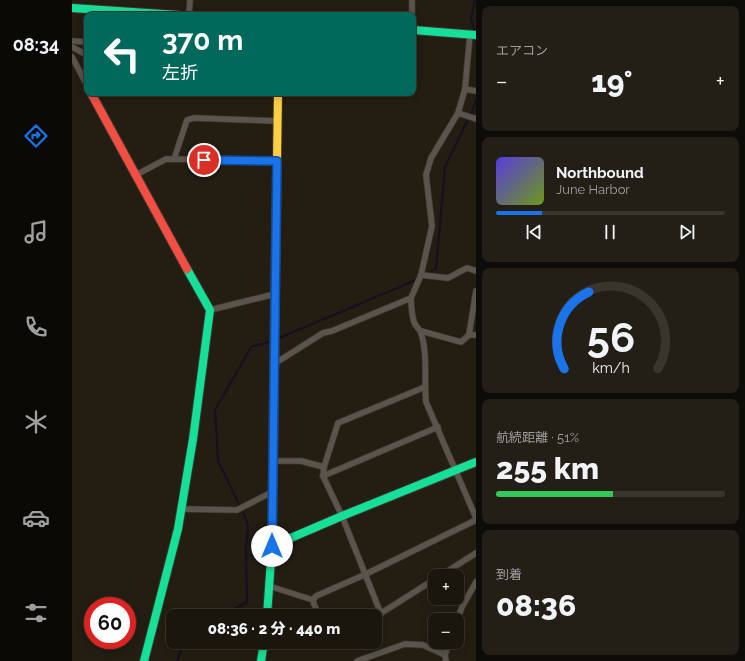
<!DOCTYPE html>
<html lang="ja">
<meta charset="utf-8">
<style>
body{margin:0;font-family:Raleway,"Noto Sans JP",sans-serif;background:#231f17;color:#f1f3f6;height:100vh;display:flex;flex-direction:column;font-size:15px;white-space:nowrap}
*{box-sizing:border-box;margin:0}
p{font-size:13px;color:#9f9f9e}
.icon{flex:none;width:22px;height:22px;fill:none;stroke:currentColor;stroke-width:2;stroke-linecap:round;stroke-linejoin:round}
.map{position:relative;flex:1;overflow:hidden}
.drawer{display:flex;flex-direction:column;gap:6px;padding:6px;background:#0e0c08;width:269px}
.drawer>*{flex:none}
.top-card{position:absolute;left:12px;top:12px;width:332px;height:84px;border-radius:8px;box-shadow:0 2px 10px #0003,0 0 0 1px #38352e;background:#00695c;color:#fff;overflow:hidden}
.tools{position:absolute;left:356px;top:569px;display:grid;gap:8px}
.tools a{display:grid;place-items:center;width:36px;height:36px;border-radius:8px;background:#1a160e;box-shadow:0 2px 10px #0003,0 0 0 1px #38352e;font-size:20px}
.speed{position:absolute;left:12px;top:597px;display:flex;gap:8px;font-size:20px;font-weight:700;text-align:center}
.speed>*{display:grid;place-content:center;width:52px;height:52px;border-radius:50%;background:#1a160e;box-shadow:0 2px 10px #0003,0 0 0 1px #38352e;line-height:1}
.speed .limit{border:6px solid #d22;background:#fff;color:#111}
.pin{position:absolute;display:grid;place-items:center;width:34px;height:34px;color:#fff;margin:-17px;border:2px solid #fff;border-radius:50%;box-shadow:0 1px 4px #0007}
.me{position:absolute;width:44px;margin:-22px;rotate:0deg;stroke-linejoin:round;filter:drop-shadow(0 0 3px #0008)}
.turn{display:flex;align-items:center;gap:14px;height:84px;padding:0 12px;font-size:18px}
.turn .icon{width:52px;height:52px;stroke-width:2.5}
.turn b{display:block;font-size:28px;line-height:34px}
.big{font-size:30px;font-weight:800;line-height:1.1}
.drawer .widget{flex:1;display:flex;flex-direction:column;justify-content:center;gap:6px;min-width:0;padding:0 14px;border-radius:8px;background:#231f17}
.drawer .dial{align-items:center;gap:0}
.dial svg{height:104px;overflow:visible;fill:none;stroke:#38352e;stroke-width:7;stroke-linecap:round;text-anchor:middle}
.dial text{fill:#f1f3f6;stroke:none}
.song{display:flex;align-items:center;gap:12px}
.cover{width:48px;height:48px;border-radius:6px;background:linear-gradient(135deg,hsl(250 70% 55%),hsl(80 70% 35%))}
.played{height:4px;border-radius:2px;background:linear-gradient(90deg,#1a73e8 20%,#38352e 20%)}
.keys{display:flex;justify-content:space-around;direction:ltr}
.heat{display:flex;justify-content:space-between;align-items:center;font-size:22px;direction:ltr}
.charge{height:6px;border-radius:3px;background:linear-gradient(90deg,#34c759 51%,#38352e 0)}
.trip{position:absolute;left:94px;top:609px;width:216px;height:40px;border-radius:8px;background:#1a160e;box-shadow:0 2px 10px #0003,0 0 0 1px #38352e;font-weight:800;line-height:40px;text-align:center}
main{display:flex;flex:1;min-height:0}
.tabs{display:flex;flex-direction:column;width:72px;justify-content:space-around;align-items:center;background:#0a0906;color:#9f9f9e}
.tabs .icon{width:28px;height:28px}
.tabs .selected{color:#1a73e8}
.tabs b{font-size:18px;color:#f1f3f6}
.map>svg:first-child{display:block}
.lines{fill:none;stroke-linecap:round;stroke-linejoin:round}
.stream{stroke:#140f22;stroke-width:2}
.street-casing{stroke:#3c372f;stroke-width:7}
.fast-casing{stroke:#3c372f;stroke-width:10}
.slow-casing{stroke:#3c372f;stroke-width:10}
.jam-casing{stroke:#3c372f;stroke-width:10}
.street{stroke:#59544c;stroke-width:5.5}
.fast{stroke:#16e098;stroke-width:8}
.slow{stroke:#ffcf43;stroke-width:8}
.jam{stroke:#f24e42;stroke-width:8}
.route-casing{stroke:#114b97;stroke-width:10}
.route{stroke:#1a73e8;stroke-width:7}
</style>
<main>
<nav class="tabs">
<b>08:34</b>
<svg class="icon selected" aria-label="directions" viewBox="0 0 24 24"><path d="M12 3l9 9-9 9-9-9zM9 14v-3h6M13 9l2 2-2 2"/></svg>
<svg class="icon" aria-label="music" viewBox="0 0 24 24"><path d="M9 18V5l10-2v13"/><circle cx="6" cy="18" r="3"/><circle cx="16" cy="16" r="3"/></svg>
<svg class="icon" aria-label="phone" viewBox="0 0 24 24"><path d="M5 4h4l2 5-3 2q2 4 5 5l2-3 5 2v4C11 20 4 13 5 4z"/></svg>
<svg class="icon" aria-label="climate" viewBox="0 0 24 24"><path d="M12 3v18M4 7l16 10M4 17L20 7"/></svg>
<svg class="icon" aria-label="car" viewBox="0 0 24 24"><path d="M5 17H2v-5l4-1 3-4h7l3 4 3 1v5h-3M9 17h6M6 11h13"/><circle cx="7" cy="17" r="2"/><circle cx="17" cy="17" r="2"/></svg>
<svg class="icon" aria-label="filters" viewBox="0 0 24 24"><path d="M4 7h16M4 17h16"/><circle cx="9" cy="7" r="2"/><circle cx="15" cy="17" r="2"/></svg>
</nav>
<div class="map">
<svg width="404" height="661" viewBox="0 0 404 661">
<rect width="100%" height="100%" fill="#231d12"/>
<g class="lines">
<g class="stream">
<polyline points="403,0 399,18 403,32"/>
<polyline points="355,274 364,268 373,167 401,109 404,100"/>
<polyline points="205,339 346,279"/>
<polyline points="149,616 175,602 174,547 176,527 174,519 146,461 143,410 179,347 200,341"/>
<polyline points="105,661 112,642"/>
</g>
<g class="street-casing">
<g id="street">
<polyline points="340,0 340,15"/>
<polyline points="117,15 118,0"/>
<polyline points="0,41 15,42"/>
<polyline points="0,47 15,55"/>
<polyline points="0,57 15,85"/>
<polyline points="393,89 404,91"/>
<polyline points="386,113 404,119"/>
<polyline points="102,159 115,120 122,118 206,121"/>
<polyline points="64,175 94,159 205,161"/>
<polyline points="349,275 376,278 395,268 404,271"/>
<path d="M339,298c0,8 1,17 3,24 1,4 6,7 7,11 7,22 3,46 5,69l50,116"/>
<polyline points="138,310 203,294"/>
<polyline points="349,331 389,342 397,335 404,335"/>
<polyline points="397,335 404,291"/>
<polyline points="202,364 251,333 260,331 339,298 349,275 360,226 354,175 359,158 386,113 393,89 398,34"/>
<polyline points="200,461 229,461 252,467"/>
<polyline points="251,476 366,427"/>
<polyline points="109,509 165,510 200,492"/>
<polyline points="368,576 404,553"/>
<polyline points="197,586 241,600"/>
<polyline points="309,614 270,516 251,476 252,467 266,423 353,387"/>
<polyline points="247,616 242,604 241,600 244,596 292,575 404,520"/>
<polyline points="303,617 363,579"/>
<polyline points="385,620 390,607 404,582"/>
<polyline points="285,661 333,644 351,645 373,655"/>
<polyline points="374,661 373,655 377,642"/>
</g>
</g>
<g class="fast-casing">
<g id="fast">
<polyline points="0,8 106,15"/>
<polyline points="341,30 404,35"/>
<polyline points="200,546 270,516 404,462"/>
<polyline points="195,616 200,546 203,294"/>
<polyline points="72,661 106,529 121,439 138,310 115,269"/>
<polyline points="189,661 192,642"/>
</g>
</g>
<g class="slow-casing">
<polyline id="slow" points="203,294 206,93"/>
</g>
<g class="jam-casing">
<polyline id="jam" points="19,93 115,269"/>
</g>
<use href="#street" class="street"/>
<use href="#fast" class="fast"/>
<use href="#slow" class="slow"/>
<use href="#jam" class="jam"/>
</g>
<g class="lines">
<g class="route-casing">
<polyline id="route" points="132,160 205,161 200,546"/>
</g>
<use href="#route" class="route"/>
</g>
</svg>
<div class="tools">
<a>+</a>
<a>−</a>
</div>
<div class="speed"><div class="limit">60</div></div>
<div class="pin" style="left:132px;top:160px;background:#d93025"><svg class="icon" aria-label="arrive" viewBox="0 0 24 24"><path d="M6 21V4h12l-3 4 3 4H6"/></svg></div>
<svg class="me" style="left:200px;top:546px" viewBox="-20 -20 40 40"><circle r="19" fill="#fff"/><path d="M0-13L10 11 0 6-10 11z" fill="#1a73e8"/></svg>
<div class="trip">08:36 · 2 分 · 440 m</div>
<div class="top-card">
<div class="turn"><svg class="icon" aria-label="left" viewBox="0 0 24 24"><path d="M17 20v-9H6M10 6l-5 5 5 5"/></svg><div><b>370 m</b>左折</div></div>
</div>
</div>
<section class="drawer">
<div class="widget"><p>エアコン</p>
<div class="heat"><a>−</a><b class="big">19°</b><a>+</a></div>
</div>
<div class="widget">
<div class="song"><i class="cover"></i><div><b>Northbound</b><p>June Harbor</p></div></div>
<div class="played"></div>
<div class="keys"><svg class="icon" aria-label="previous" viewBox="0 0 24 24"><path d="M18 5L8 12l10 7zM5 5v14"/></svg><svg class="icon" aria-label="pause" viewBox="0 0 24 24"><path d="M8 5v14M16 5v14"/></svg><svg class="icon" aria-label="next" viewBox="0 0 24 24"><path d="M6 5l10 7-10 7zM19 5v14"/></svg></div>
</div>
<div class="widget dial"><svg viewBox="0 0 100 80">
<path d="M14 69A42 42 0 1 1 86 69"/>
<path d="M14 69A42 42 0 0 1 33 10" stroke="#1a73e8"/>
<text x="50" y="56" font-size="32" font-weight="700">56</text>
<text x="50" y="72" font-size="11">km/h</text>
</svg></div>
<div class="widget"><p>航続距離 · 51%</p><b class="big">255 km</b><div class="charge"></div></div>
<div class="widget"><p>到着</p><b class="big">08:36</b></div>
</section>
</main>
